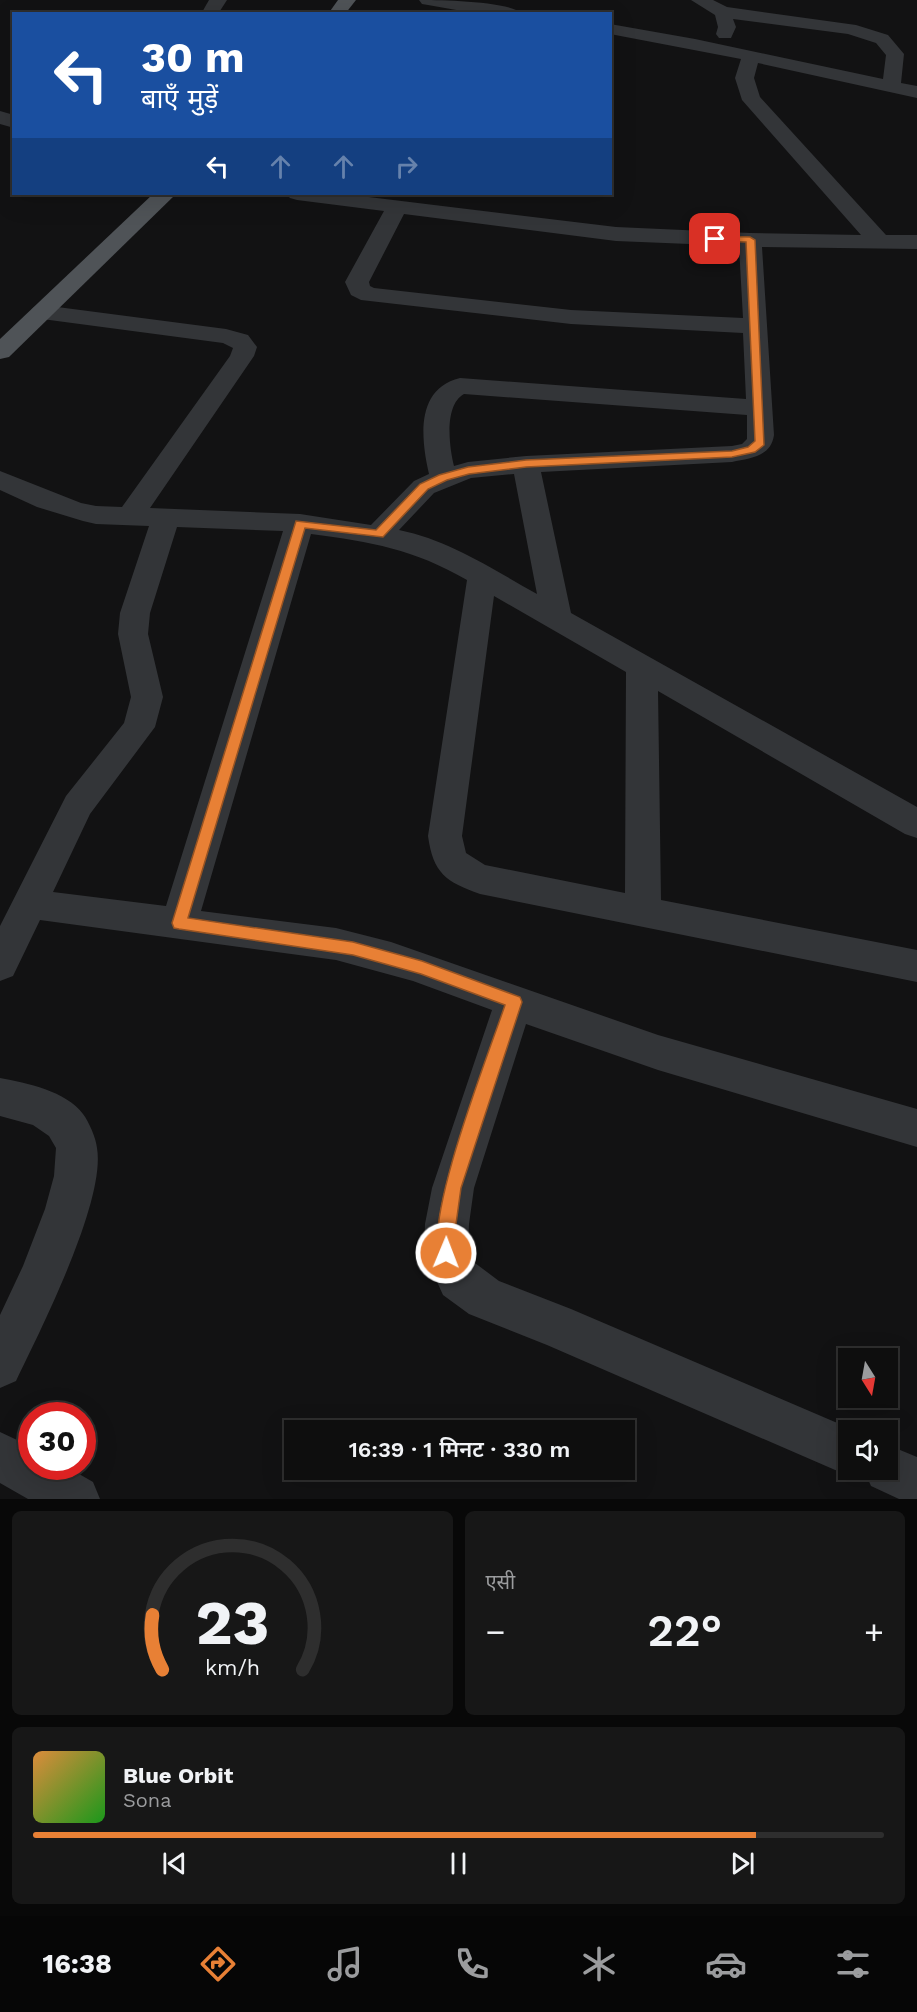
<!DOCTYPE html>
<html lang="hi">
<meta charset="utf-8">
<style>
body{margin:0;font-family:"Work Sans","Noto Sans Devanagari",sans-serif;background:#171717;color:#f1f3f6;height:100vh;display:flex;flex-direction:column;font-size:22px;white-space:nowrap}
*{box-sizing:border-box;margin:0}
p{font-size:20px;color:#9b9c9e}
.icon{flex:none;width:33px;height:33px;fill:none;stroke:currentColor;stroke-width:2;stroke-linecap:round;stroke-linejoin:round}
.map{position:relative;height:1499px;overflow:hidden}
.side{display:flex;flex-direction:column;gap:12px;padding:12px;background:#080808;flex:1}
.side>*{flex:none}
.banner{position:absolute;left:12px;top:12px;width:600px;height:183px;border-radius:0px;box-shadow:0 6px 24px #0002,0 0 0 2px #2e2e2e;background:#1a4fa0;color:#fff;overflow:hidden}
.needle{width:39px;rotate:169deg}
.buttons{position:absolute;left:838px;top:1348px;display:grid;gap:12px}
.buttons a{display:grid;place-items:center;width:60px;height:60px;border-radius:0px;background:#0e0e0e;box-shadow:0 6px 24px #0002,0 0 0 2px #2e2e2e;font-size:30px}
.speed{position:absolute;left:18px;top:1402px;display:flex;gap:12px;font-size:30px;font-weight:700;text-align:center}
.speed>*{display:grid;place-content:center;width:78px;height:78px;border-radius:50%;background:#0e0e0e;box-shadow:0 6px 24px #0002,0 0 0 2px #2e2e2e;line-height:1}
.speed .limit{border:9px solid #d22;background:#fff;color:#111}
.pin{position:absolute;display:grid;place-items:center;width:51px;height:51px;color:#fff;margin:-26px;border-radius:12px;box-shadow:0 3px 9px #0006}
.me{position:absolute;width:66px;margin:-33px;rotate:1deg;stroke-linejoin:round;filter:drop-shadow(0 0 4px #0008)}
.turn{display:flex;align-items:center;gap:21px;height:126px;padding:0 30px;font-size:27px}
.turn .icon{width:78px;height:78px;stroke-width:2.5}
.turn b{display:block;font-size:42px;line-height:51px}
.lanes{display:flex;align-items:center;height:57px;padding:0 30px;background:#0003;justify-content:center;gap:30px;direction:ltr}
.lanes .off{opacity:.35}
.big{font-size:45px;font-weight:600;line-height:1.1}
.side .card{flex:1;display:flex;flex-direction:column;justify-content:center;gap:9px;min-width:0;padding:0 21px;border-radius:9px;background:#171717}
.side .dial{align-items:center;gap:0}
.dial svg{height:156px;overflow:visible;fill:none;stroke:#2e2e2e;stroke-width:7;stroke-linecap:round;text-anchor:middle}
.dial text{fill:#f1f3f6;stroke:none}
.song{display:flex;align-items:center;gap:18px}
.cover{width:72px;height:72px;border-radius:9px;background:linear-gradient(135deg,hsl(30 70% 55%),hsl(120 70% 35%))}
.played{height:6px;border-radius:3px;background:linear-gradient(90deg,#e88035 85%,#2e2e2e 85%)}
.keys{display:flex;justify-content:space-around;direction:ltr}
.heat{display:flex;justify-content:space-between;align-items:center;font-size:33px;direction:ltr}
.side .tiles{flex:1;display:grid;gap:12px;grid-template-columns:1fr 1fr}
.card:last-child{grid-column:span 2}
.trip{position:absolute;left:284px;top:1420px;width:351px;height:60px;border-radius:0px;background:#0e0e0e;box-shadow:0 6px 24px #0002,0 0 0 2px #2e2e2e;font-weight:600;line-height:60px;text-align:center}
.menu{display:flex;height:96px;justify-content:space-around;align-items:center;background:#060606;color:#9b9c9e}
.menu .icon{width:42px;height:42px}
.menu .active{color:#e88035}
.menu b{font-size:27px;color:#f1f3f6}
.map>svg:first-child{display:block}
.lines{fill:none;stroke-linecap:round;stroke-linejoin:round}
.minor{fill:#333538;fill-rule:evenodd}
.primary{fill:#4f5357;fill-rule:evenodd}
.route{fill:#e88035;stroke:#975322;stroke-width:1.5}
</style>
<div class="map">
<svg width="917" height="1499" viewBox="0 0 917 1499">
<rect width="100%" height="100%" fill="#121213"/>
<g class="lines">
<g class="minor">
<polygon points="209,0 227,0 218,14 201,14"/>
<path d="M419,0c19,0 92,1 103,14h-43l-51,-9 -6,-1z"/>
<path d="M691,0h22l14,7 129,18 32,10 16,19 -3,29 16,3v12l-159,-35 -4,15 6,19 126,138h31v14l-155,-2 12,188c-3,22 -24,23 -42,27l-191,10 30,141 346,194v31l-12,-4 -247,-143 3,209 256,50v32l-437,-88c-34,-12 -47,-21 -52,-58l39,-256c-54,-31 -95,-38 -156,-46l-110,377 135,17 55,14 267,93 259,74v38l-259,-77 -132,-46 -52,164 -5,36 -1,26 7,13 24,18 72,28 285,122h-7v39h14l-14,6 -302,-131 -78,-31 -26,-19 -19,-42 1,-29 7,-36 60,-178 -79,-29 -77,-21 -296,-40 -27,56 -13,5v-55l66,-130 58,-73 7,-26 -13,-63 2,-21 29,-87 -53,-2 -13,-3 -46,-14 -37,-17v-19l81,32 15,3 26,1 108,-151 3,-8 -10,-5 -181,-24 -8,-2 -4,-5 4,-5 8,-2 184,24 22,6 9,12 -3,9 -104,152 150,6 71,11 43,-44 15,-7c-8,-35 -14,-85 31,-96l286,21 -3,-66 -172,-9 -210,-24 -10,-5 -6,-13 39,-71 -87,-11 -7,-2 -4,-4h58l272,33 134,6 111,2 -119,-135 -7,-22 6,-19 -131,-25v-10l85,15 188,40 3,-24 -10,-12 -28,-9 -115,-15 3,8 -5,11h-12l-3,-4 2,-7 -3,-12zM404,214l212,27 123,5 4,72 -172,-8 -197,-22 -4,-2 -1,-4zM464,394l283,21v24l-5,5 -10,2 -206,10 -58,6 -14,4c-5,-20 -10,-61 10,-72zM514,474l23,120c-43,-24 -88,-54 -138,-64l35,-37 37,-15zM177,527l106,4 -117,375 -113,-14 37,-78 65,-87 8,-30 -15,-63 2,-21zM494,596l132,76 -1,221 -140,-28 -19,-12 -4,-17z"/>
<polygon points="0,111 14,115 14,128 0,124"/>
<path d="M0,1078c27,5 66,13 83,36 6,8 13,24 14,34 9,53 -57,183 -81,233l-16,7v-73l23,-49 22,-57 9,-33 2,-28 -7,-12 -16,-11 -33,-9z"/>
<polygon points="0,1432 32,1447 32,1467 67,1467 93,1482 100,1499 28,1499 0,1483"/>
<polygon points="888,1445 917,1457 917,1499 899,1499 871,1486 864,1470 888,1470"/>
</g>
<g class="primary">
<polygon points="338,0 356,0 345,14 328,14"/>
<polygon points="153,194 176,194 9,357 0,359 0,339"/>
</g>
</g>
<path class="route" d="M715,236l35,1 5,3 9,205 -9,7 -23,5 -206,10 -57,7 -22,6 -19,9 -45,48 -78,-9 -117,390 165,24 69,19 98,36 2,5 -61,186 -5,36 -1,29 -2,6 -7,3 -6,-3c-17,-40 49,-206 65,-254l-84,-31 -68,-19 -174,-26 -5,-1 -2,-5 124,-402 80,9 44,-46 19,-9 29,-8 58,-7 206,-9 16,-4 7,-6 -9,-199 -34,-1v-4z"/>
</svg>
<div class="buttons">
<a><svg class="needle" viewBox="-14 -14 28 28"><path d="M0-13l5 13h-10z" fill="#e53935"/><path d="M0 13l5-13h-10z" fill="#9b9c9e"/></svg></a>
<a><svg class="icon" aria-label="sound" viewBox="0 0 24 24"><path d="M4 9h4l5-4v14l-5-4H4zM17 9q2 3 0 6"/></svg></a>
</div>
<div class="speed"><div class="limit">30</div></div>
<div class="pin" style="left:715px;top:239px;background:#d93025"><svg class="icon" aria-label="arrive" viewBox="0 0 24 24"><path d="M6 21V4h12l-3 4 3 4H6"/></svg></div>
<svg class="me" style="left:446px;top:1253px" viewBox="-20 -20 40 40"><circle r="17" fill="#e88035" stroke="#fff" stroke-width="3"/><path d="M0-11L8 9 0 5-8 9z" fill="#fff"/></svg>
<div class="trip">16:39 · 1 मिनट · 330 m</div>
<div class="banner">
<div class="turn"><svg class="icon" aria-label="left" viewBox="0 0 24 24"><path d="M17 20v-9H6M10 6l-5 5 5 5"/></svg><div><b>30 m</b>बाएँ मुड़ें</div></div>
<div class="lanes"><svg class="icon" aria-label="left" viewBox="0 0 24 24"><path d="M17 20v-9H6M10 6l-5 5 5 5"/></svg><svg class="icon off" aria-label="ahead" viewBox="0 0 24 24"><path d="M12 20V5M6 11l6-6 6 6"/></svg><svg class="icon off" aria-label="ahead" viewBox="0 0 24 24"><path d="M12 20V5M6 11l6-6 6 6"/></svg><svg class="icon off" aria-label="right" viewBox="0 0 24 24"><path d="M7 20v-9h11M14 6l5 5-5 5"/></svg></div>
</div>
</div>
<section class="side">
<div class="tiles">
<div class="card dial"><svg viewBox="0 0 100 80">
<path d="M14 69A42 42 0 1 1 86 69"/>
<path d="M14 69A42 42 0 0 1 9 41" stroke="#e88035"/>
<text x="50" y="56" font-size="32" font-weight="700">23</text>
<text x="50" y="72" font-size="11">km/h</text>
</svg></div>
<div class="card"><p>एसी</p>
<div class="heat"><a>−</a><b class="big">22°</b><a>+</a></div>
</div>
<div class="card">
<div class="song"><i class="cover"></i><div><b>Blue Orbit</b><p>Sona</p></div></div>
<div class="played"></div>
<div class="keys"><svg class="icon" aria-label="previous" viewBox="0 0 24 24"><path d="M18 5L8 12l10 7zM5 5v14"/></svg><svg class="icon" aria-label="pause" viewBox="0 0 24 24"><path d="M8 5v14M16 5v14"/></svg><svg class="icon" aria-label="next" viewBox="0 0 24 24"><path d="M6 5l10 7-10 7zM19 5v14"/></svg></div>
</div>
</div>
</section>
<nav class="menu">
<b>16:38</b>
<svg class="icon active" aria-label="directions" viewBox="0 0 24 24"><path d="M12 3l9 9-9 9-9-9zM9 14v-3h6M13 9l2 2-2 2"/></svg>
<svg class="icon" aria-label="music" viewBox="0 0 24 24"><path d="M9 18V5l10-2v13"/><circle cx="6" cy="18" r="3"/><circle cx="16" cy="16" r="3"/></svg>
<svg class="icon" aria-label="phone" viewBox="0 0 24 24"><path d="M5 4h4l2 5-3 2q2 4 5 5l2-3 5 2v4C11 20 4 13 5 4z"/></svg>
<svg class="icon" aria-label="climate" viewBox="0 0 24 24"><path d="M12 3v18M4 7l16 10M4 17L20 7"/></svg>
<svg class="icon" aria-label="car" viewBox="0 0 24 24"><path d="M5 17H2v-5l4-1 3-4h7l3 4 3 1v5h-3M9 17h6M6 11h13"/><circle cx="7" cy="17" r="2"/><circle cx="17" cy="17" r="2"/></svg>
<svg class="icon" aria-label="filters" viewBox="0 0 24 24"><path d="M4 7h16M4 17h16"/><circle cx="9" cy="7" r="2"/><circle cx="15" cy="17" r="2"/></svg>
</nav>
